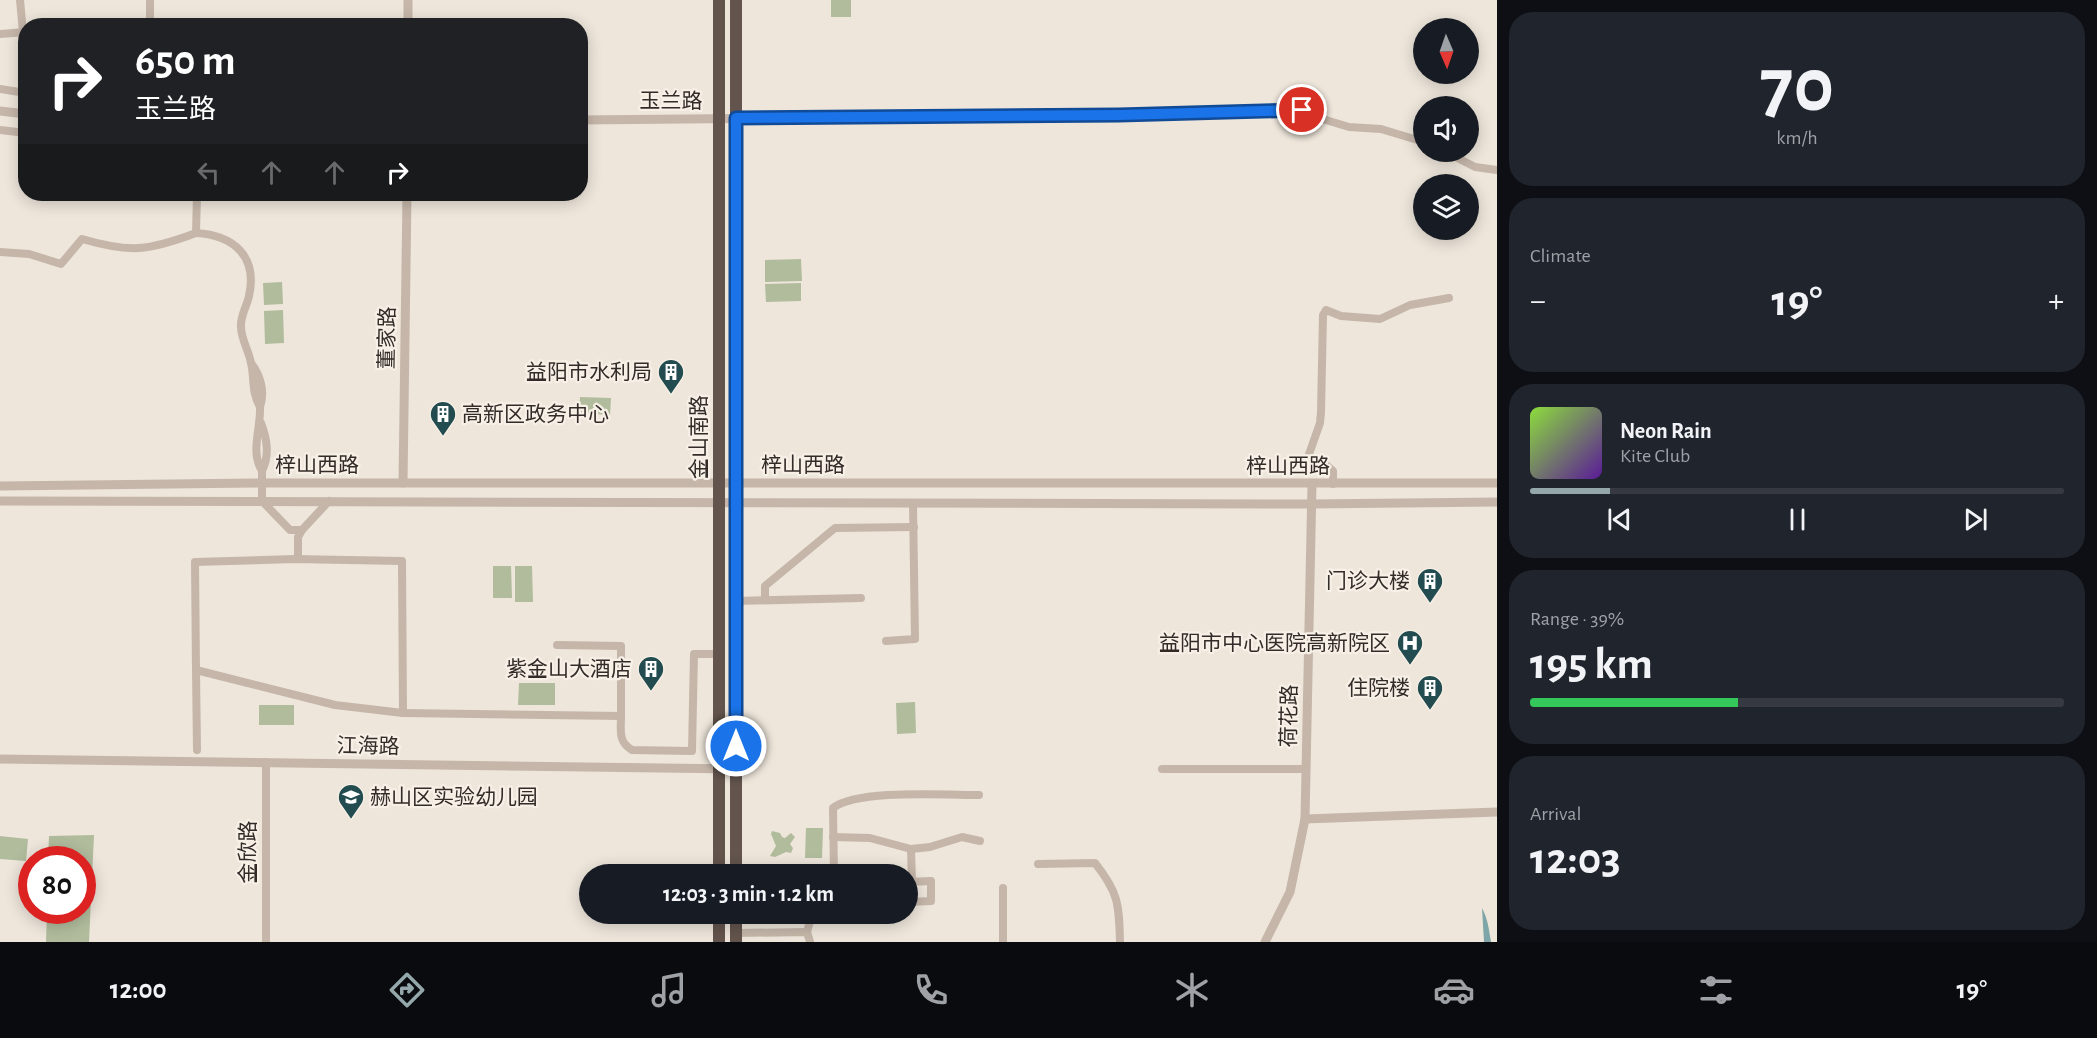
<!DOCTYPE html>
<meta charset="utf-8">
<style>
body{margin:0;font-family:"Alegreya Sans","Noto Sans SC",sans-serif;background:#20242c;color:#f1f3f6;height:100vh;display:flex;flex-direction:column;font-size:22px;white-space:nowrap}
*{box-sizing:border-box;margin:0}
p{font-size:20px;color:#9ea1a6}
.icon{flex:none;width:33px;height:33px;fill:none;stroke:currentColor;stroke-width:2;stroke-linecap:round;stroke-linejoin:round}
.map{position:relative;flex:1;overflow:hidden}
.sheet{display:flex;flex-direction:column;gap:12px;padding:12px;background:#0d0f14;width:600px}
.sheet>*{flex:none}
.top-card{position:absolute;left:18px;top:18px;width:570px;height:183px;border-radius:24px;box-shadow:0 3px 15px #0003;background:#202124;color:#fff;overflow:hidden}
.needle{width:39px;rotate:178deg}
.fabs{position:absolute;left:1413px;top:18px;display:grid;gap:12px}
.fabs a{display:grid;place-items:center;width:66px;height:66px;border-radius:50%;background:#171b24;box-shadow:0 3px 15px #0003;font-size:30px}
.speed{position:absolute;left:18px;top:846px;display:flex;gap:12px;font-size:30px;font-weight:700;text-align:center}
.speed>*{display:grid;place-content:center;width:78px;height:78px;border-radius:50%;background:#171b24;box-shadow:0 3px 15px #0003;line-height:1}
.speed .limit{border:9px solid #d22;background:#fff;color:#111}
.pin{position:absolute;display:grid;place-items:center;width:51px;height:51px;color:#fff;margin:-26px;border:3px solid #fff;border-radius:50%;box-shadow:0 2px 6px #0007}
.me{position:absolute;width:66px;margin:-33px;rotate:0deg;stroke-linejoin:round;filter:drop-shadow(0 0 4px #0008)}
.turn{display:flex;align-items:center;gap:21px;height:126px;padding:0 18px;font-size:27px}
.turn .icon{width:78px;height:78px;stroke-width:2.5}
.turn b{display:block;font-size:42px;line-height:51px}
.lanes{display:flex;align-items:center;height:57px;padding:0 18px;background:#0003;justify-content:center;gap:30px;direction:ltr}
.lanes .off{opacity:.35}
.big{font-size:45px;font-weight:700;line-height:1.1}
.sheet .tile{flex:1;display:flex;flex-direction:column;justify-content:center;gap:9px;min-width:0;padding:0 21px;border-radius:24px;background:#20242c}
.sheet .dial{align-items:center;gap:0}
.dial b{font-size:78px;line-height:1}
.song{display:flex;align-items:center;gap:18px}
.cover{width:72px;height:72px;border-radius:9px;background:linear-gradient(135deg,hsl(90 70% 55%),hsl(270 70% 35%))}
.played{height:6px;border-radius:3px;background:linear-gradient(90deg,#94a8ab 15%,#363941 15%)}
.keys{display:flex;justify-content:space-around;direction:ltr}
.heat{display:flex;justify-content:space-between;align-items:center;font-size:33px;direction:ltr}
.charge{height:9px;border-radius:4px;background:linear-gradient(90deg,#34c759 39%,#363941 0)}
.trip{position:absolute;left:579px;top:864px;width:339px;height:60px;border-radius:30px;background:#171b24;box-shadow:0 3px 15px #0003;font-weight:700;line-height:60px;text-align:center}
.menu{display:flex;height:96px;justify-content:space-around;align-items:center;background:#090b0e;color:#9ea1a6}
.menu .icon{width:42px;height:42px}
.menu .active{color:#94a8ab}
.menu b{font-size:27px;color:#f1f3f6}
main{display:flex;flex:1;min-height:0}
.map>svg:first-child{display:block}
.green{fill:#b1bc9d}
.water{fill:#7ea6a8}
.lines{fill:none;stroke-linecap:round;stroke-linejoin:round}
.minor{stroke:#c5b6a9;stroke-width:8}
.tertiary{stroke:#c5b6a9;stroke-width:9}
.trunk{stroke:#63544d;stroke-width:12}
.route-casing{stroke:#114b97;stroke-width:15}
.route{stroke:#1a73e8;stroke-width:10}
.labels{text-anchor:middle;stroke-width:4.5;stroke-linejoin:round;paint-order:stroke}
.street-label{font-size:21px;fill:#332b28;stroke:#f7f0e7}
.poi-label{font-size:21px;fill:#332b28;stroke:#f7f0e7;text-anchor:end}
</style>
<main>
<div class="map">
<svg width="1497" height="942" viewBox="0 0 1497 942">
<rect width="100%" height="100%" fill="#eee6db"/>
<g class="green">
<rect x="831" y="0" width="20" height="17"/>
<polygon points="801,259 802,281 765,282 765,260"/>
<polygon points="282,282 283,304 264,305 263,283"/>
<polygon points="801,283 801,301 766,302 765,284"/>
<polygon points="283,310 284,343 265,344 264,311"/>
<polygon points="580,397 611,398 610,415 579,413"/>
<polygon points="493,566 511,566 512,598 493,598"/>
<polygon points="515,566 532,566 533,602 515,602"/>
<polygon points="519,683 555,683 555,705 518,705"/>
<polygon points="915,702 916,733 897,734 896,703"/>
<rect x="259" y="705" width="35" height="20"/>
<polygon points="806,828 823,828 822,858 805,858"/>
<polygon points="772,831 780,833 782,837 785,838 791,833 795,837 790,844 793,848 791,853 786,852 775,857 770,856 776,846 771,834"/>
<polygon points="94,835 89,942 46,942 47,911 82,910 82,860 48,859 49,836"/>
<polygon points="0,836 28,839 26,861 0,859"/>
</g>
<path class="water" d="M1482,908c6,11 7,22 9,34h-7z"/>
<g class="lines">
<g class="minor">
<polyline points="20,0 23,32"/>
<polyline points="150,0 150,26"/>
<polyline points="0,34 26,32"/>
<polyline points="0,89 26,93"/>
<polyline points="1301,110 1306,114 1349,127 1381,129 1424,142"/>
<polyline points="0,130 26,133"/>
<polyline points="1446,152 1475,167 1497,170"/>
<path d="M197,194l-1,39c37,2 62,23 53,63 -2,10 -9,20 -8,31 0,12 8,24 10,36 4,18 0,27 9,44 5,-15 1,-31 -9,-44"/>
<path d="M0,252l29,2 32,10 21,-25c48,14 66,12 114,-6"/>
<path d="M260,407c1,22 -10,44 2,64 8,-16 5,-32 -1,-48"/>
<polyline points="262,471 262,501 290,530 302,530 329,501"/>
<polyline points="1333,484 1333,471 1325,464 1308,457 1320,423 1321,412 1323,315 1326,310 1341,316 1380,319 1410,305 1449,298"/>
<polygon points="294,559 402,561 403,713 335,705 196,670 195,562"/>
<polyline points="298,559 298,537 302,530"/>
<polyline points="765,600 765,586 835,528 914,527"/>
<polyline points="736,601 861,598"/>
<polyline points="886,641 915,639 913,503"/>
<polyline points="557,645 621,646 621,716"/>
<polyline points="196,670 197,750"/>
<path d="M403,713l218,3c0,15 -3,26 11,34l60,1 2,-97h25"/>
<polyline points="266,762 266,942"/>
<polyline points="1162,769 1306,769"/>
<polyline points="833,837 870,838 911,849 930,847 962,837 980,841"/>
<polyline points="911,849 912,882"/>
<path d="M1038,864l57,-1c24,30 24,42 25,79"/>
<path d="M834,874l-1,-66c24,-19 113,-13 146,-13"/>
<polyline points="908,882 931,881 931,901 908,902"/>
<polyline points="1003,888 1003,942"/>
<polyline points="807,932 810,921 815,914"/>
<polyline points="736,933 807,932 810,942"/>
</g>
<g class="tertiary">
<polyline points="408,0 408,26"/>
<polyline points="0,111 26,114"/>
<polyline points="580,120 1119,115 1301,110"/>
<polyline points="403,483 407,194"/>
<polyline points="0,486 262,483 1497,483"/>
<polyline points="0,501 1311,504 1497,502"/>
<polyline points="0,759 736,769"/>
<polyline points="1305,819 1497,812"/>
<polyline points="1265,942 1290,892 1305,819 1312,484"/>
</g>
<g class="trunk">
<polyline points="719,0 719,874"/>
<polyline points="736,874 736,0"/>
<polyline points="719,914 719,942"/>
<polyline points="736,914 736,942"/>
</g>
</g>
<g class="lines">
<g class="route-casing">
<polyline id="route" points="736,746 736,118 1119,115 1302,110"/>
</g>
<use href="#route" class="route"/>
</g>
<defs>
<g id="building-pin" transform="scale(1.35)"><path d="M0 17L-7.5 6A9.5 9.5 0 1 1 7.5 6Z" fill="#224c4f" stroke="#f7f0e7"/><path d="M-4-6H4V6H1V3H-1V6H-4ZM-2.5-4.3h1.7v1.8h-1.7ZM.8-4.3h1.7v1.8H.8ZM-2.5-1h1.7V.8h-1.7ZM.8-1h1.7V.8H.8Z" fill="#fff"/></g>
<g id="hospital-pin" transform="scale(1.35)"><path d="M0 17L-7.5 6A9.5 9.5 0 1 1 7.5 6Z" fill="#224c4f" stroke="#f7f0e7"/><path d="M-5-5h3v3.5h4V-5h3V5h-3V1.5h-4V5h-3Z" fill="#fff"/></g>
<g id="school-pin" transform="scale(1.35)"><path d="M0 17L-7.5 6A9.5 9.5 0 1 1 7.5 6Z" fill="#224c4f" stroke="#f7f0e7"/><path d="M0-5L7-2L0 1L-7-2ZM-4 1L0 2.5L4 1V4Q0 6-4 4Z" fill="#fff"/></g>
</defs>
<g fill-rule="evenodd">
<use href="#building-pin" x="671" y="372"/>
<use href="#building-pin" x="443" y="414"/>
<use href="#building-pin" x="1430" y="581"/>
<use href="#hospital-pin" x="1410" y="643"/>
<use href="#building-pin" x="651" y="669"/>
<use href="#building-pin" x="1430" y="688"/>
<use href="#school-pin" x="351" y="797"/>
</g>
<g class="labels">
<g class="street-label">
<text x="671" y="108">玉兰路</text>
<text transform="translate(387 338) rotate(-89)" y="7">董家路</text>
<text transform="translate(699 437) rotate(-90)" y="7">金山南路</text>
<text x="317" y="472">梓山西路</text>
<text x="803" y="472">梓山西路</text>
<text x="1288" y="473">梓山西路</text>
<text transform="translate(1289 716) rotate(-89)" y="7">荷花路</text>
<text transform="translate(368 746) rotate(1)" y="7">江海路</text>
<text transform="translate(248 852) rotate(-90)" y="7">金欣路</text>
</g>
<g class="poi-label">
<text x="652" y="379">益阳市水利局</text>
<text x="462" y="421" text-anchor="start">高新区政务中心</text>
<text x="1410" y="588">门诊大楼</text>
<text x="1390" y="650">益阳市中心医院高新院区</text>
<text x="632" y="676">紫金山大酒店</text>
<text x="1410" y="695">住院楼</text>
<text x="370" y="804" text-anchor="start">赫山区实验幼儿园</text>
</g>
</g>
</svg>
<div class="fabs">
<a><svg class="needle" viewBox="-14 -14 28 28"><path d="M0-13l5 13h-10z" fill="#e53935"/><path d="M0 13l5-13h-10z" fill="#9ea1a6"/></svg></a>
<a><svg class="icon" aria-label="sound" viewBox="0 0 24 24"><path d="M4 9h4l5-4v14l-5-4H4zM17 9q2 3 0 6"/></svg></a>
<a><svg class="icon" aria-label="layers" viewBox="0 0 24 24"><path d="M12 4l9 5-9 5-9-5zM3 14l9 5 9-5"/></svg></a>
</div>
<div class="speed"><div class="limit">80</div></div>
<div class="pin" style="left:1302px;top:110px;background:#d93025"><svg class="icon" aria-label="arrive" viewBox="0 0 24 24"><path d="M6 21V4h12l-3 4 3 4H6"/></svg></div>
<svg class="me" style="left:736px;top:746px" viewBox="-20 -20 40 40"><circle r="17" fill="#1a73e8" stroke="#fff" stroke-width="3"/><path d="M0-11L8 9 0 5-8 9z" fill="#fff"/></svg>
<div class="trip">12:03 · 3 min · 1.2 km</div>
<div class="top-card">
<div class="turn"><svg class="icon" aria-label="right" viewBox="0 0 24 24"><path d="M7 20v-9h11M14 6l5 5-5 5"/></svg><div><b>650 m</b>玉兰路</div></div>
<div class="lanes"><svg class="icon off" aria-label="left" viewBox="0 0 24 24"><path d="M17 20v-9H6M10 6l-5 5 5 5"/></svg><svg class="icon off" aria-label="ahead" viewBox="0 0 24 24"><path d="M12 20V5M6 11l6-6 6 6"/></svg><svg class="icon off" aria-label="ahead" viewBox="0 0 24 24"><path d="M12 20V5M6 11l6-6 6 6"/></svg><svg class="icon" aria-label="right" viewBox="0 0 24 24"><path d="M7 20v-9h11M14 6l5 5-5 5"/></svg></div>
</div>
</div>
<section class="sheet">
<div class="tile dial"><b>70</b><p>km/h</p></div>
<div class="tile"><p>Climate</p>
<div class="heat"><a>−</a><b class="big">19°</b><a>+</a></div>
</div>
<div class="tile">
<div class="song"><i class="cover"></i><div><b>Neon Rain</b><p>Kite Club</p></div></div>
<div class="played"></div>
<div class="keys"><svg class="icon" aria-label="previous" viewBox="0 0 24 24"><path d="M18 5L8 12l10 7zM5 5v14"/></svg><svg class="icon" aria-label="pause" viewBox="0 0 24 24"><path d="M8 5v14M16 5v14"/></svg><svg class="icon" aria-label="next" viewBox="0 0 24 24"><path d="M6 5l10 7-10 7zM19 5v14"/></svg></div>
</div>
<div class="tile"><p>Range · 39%</p><b class="big">195 km</b><div class="charge"></div></div>
<div class="tile"><p>Arrival</p><b class="big">12:03</b></div>
</section>
</main>
<nav class="menu">
<b>12:00</b>
<svg class="icon active" aria-label="directions" viewBox="0 0 24 24"><path d="M12 3l9 9-9 9-9-9zM9 14v-3h6M13 9l2 2-2 2"/></svg>
<svg class="icon" aria-label="music" viewBox="0 0 24 24"><path d="M9 18V5l10-2v13"/><circle cx="6" cy="18" r="3"/><circle cx="16" cy="16" r="3"/></svg>
<svg class="icon" aria-label="phone" viewBox="0 0 24 24"><path d="M5 4h4l2 5-3 2q2 4 5 5l2-3 5 2v4C11 20 4 13 5 4z"/></svg>
<svg class="icon" aria-label="climate" viewBox="0 0 24 24"><path d="M12 3v18M4 7l16 10M4 17L20 7"/></svg>
<svg class="icon" aria-label="car" viewBox="0 0 24 24"><path d="M5 17H2v-5l4-1 3-4h7l3 4 3 1v5h-3M9 17h6M6 11h13"/><circle cx="7" cy="17" r="2"/><circle cx="17" cy="17" r="2"/></svg>
<svg class="icon" aria-label="filters" viewBox="0 0 24 24"><path d="M4 7h16M4 17h16"/><circle cx="9" cy="7" r="2"/><circle cx="15" cy="17" r="2"/></svg>
<b>19°</b>
</nav>
